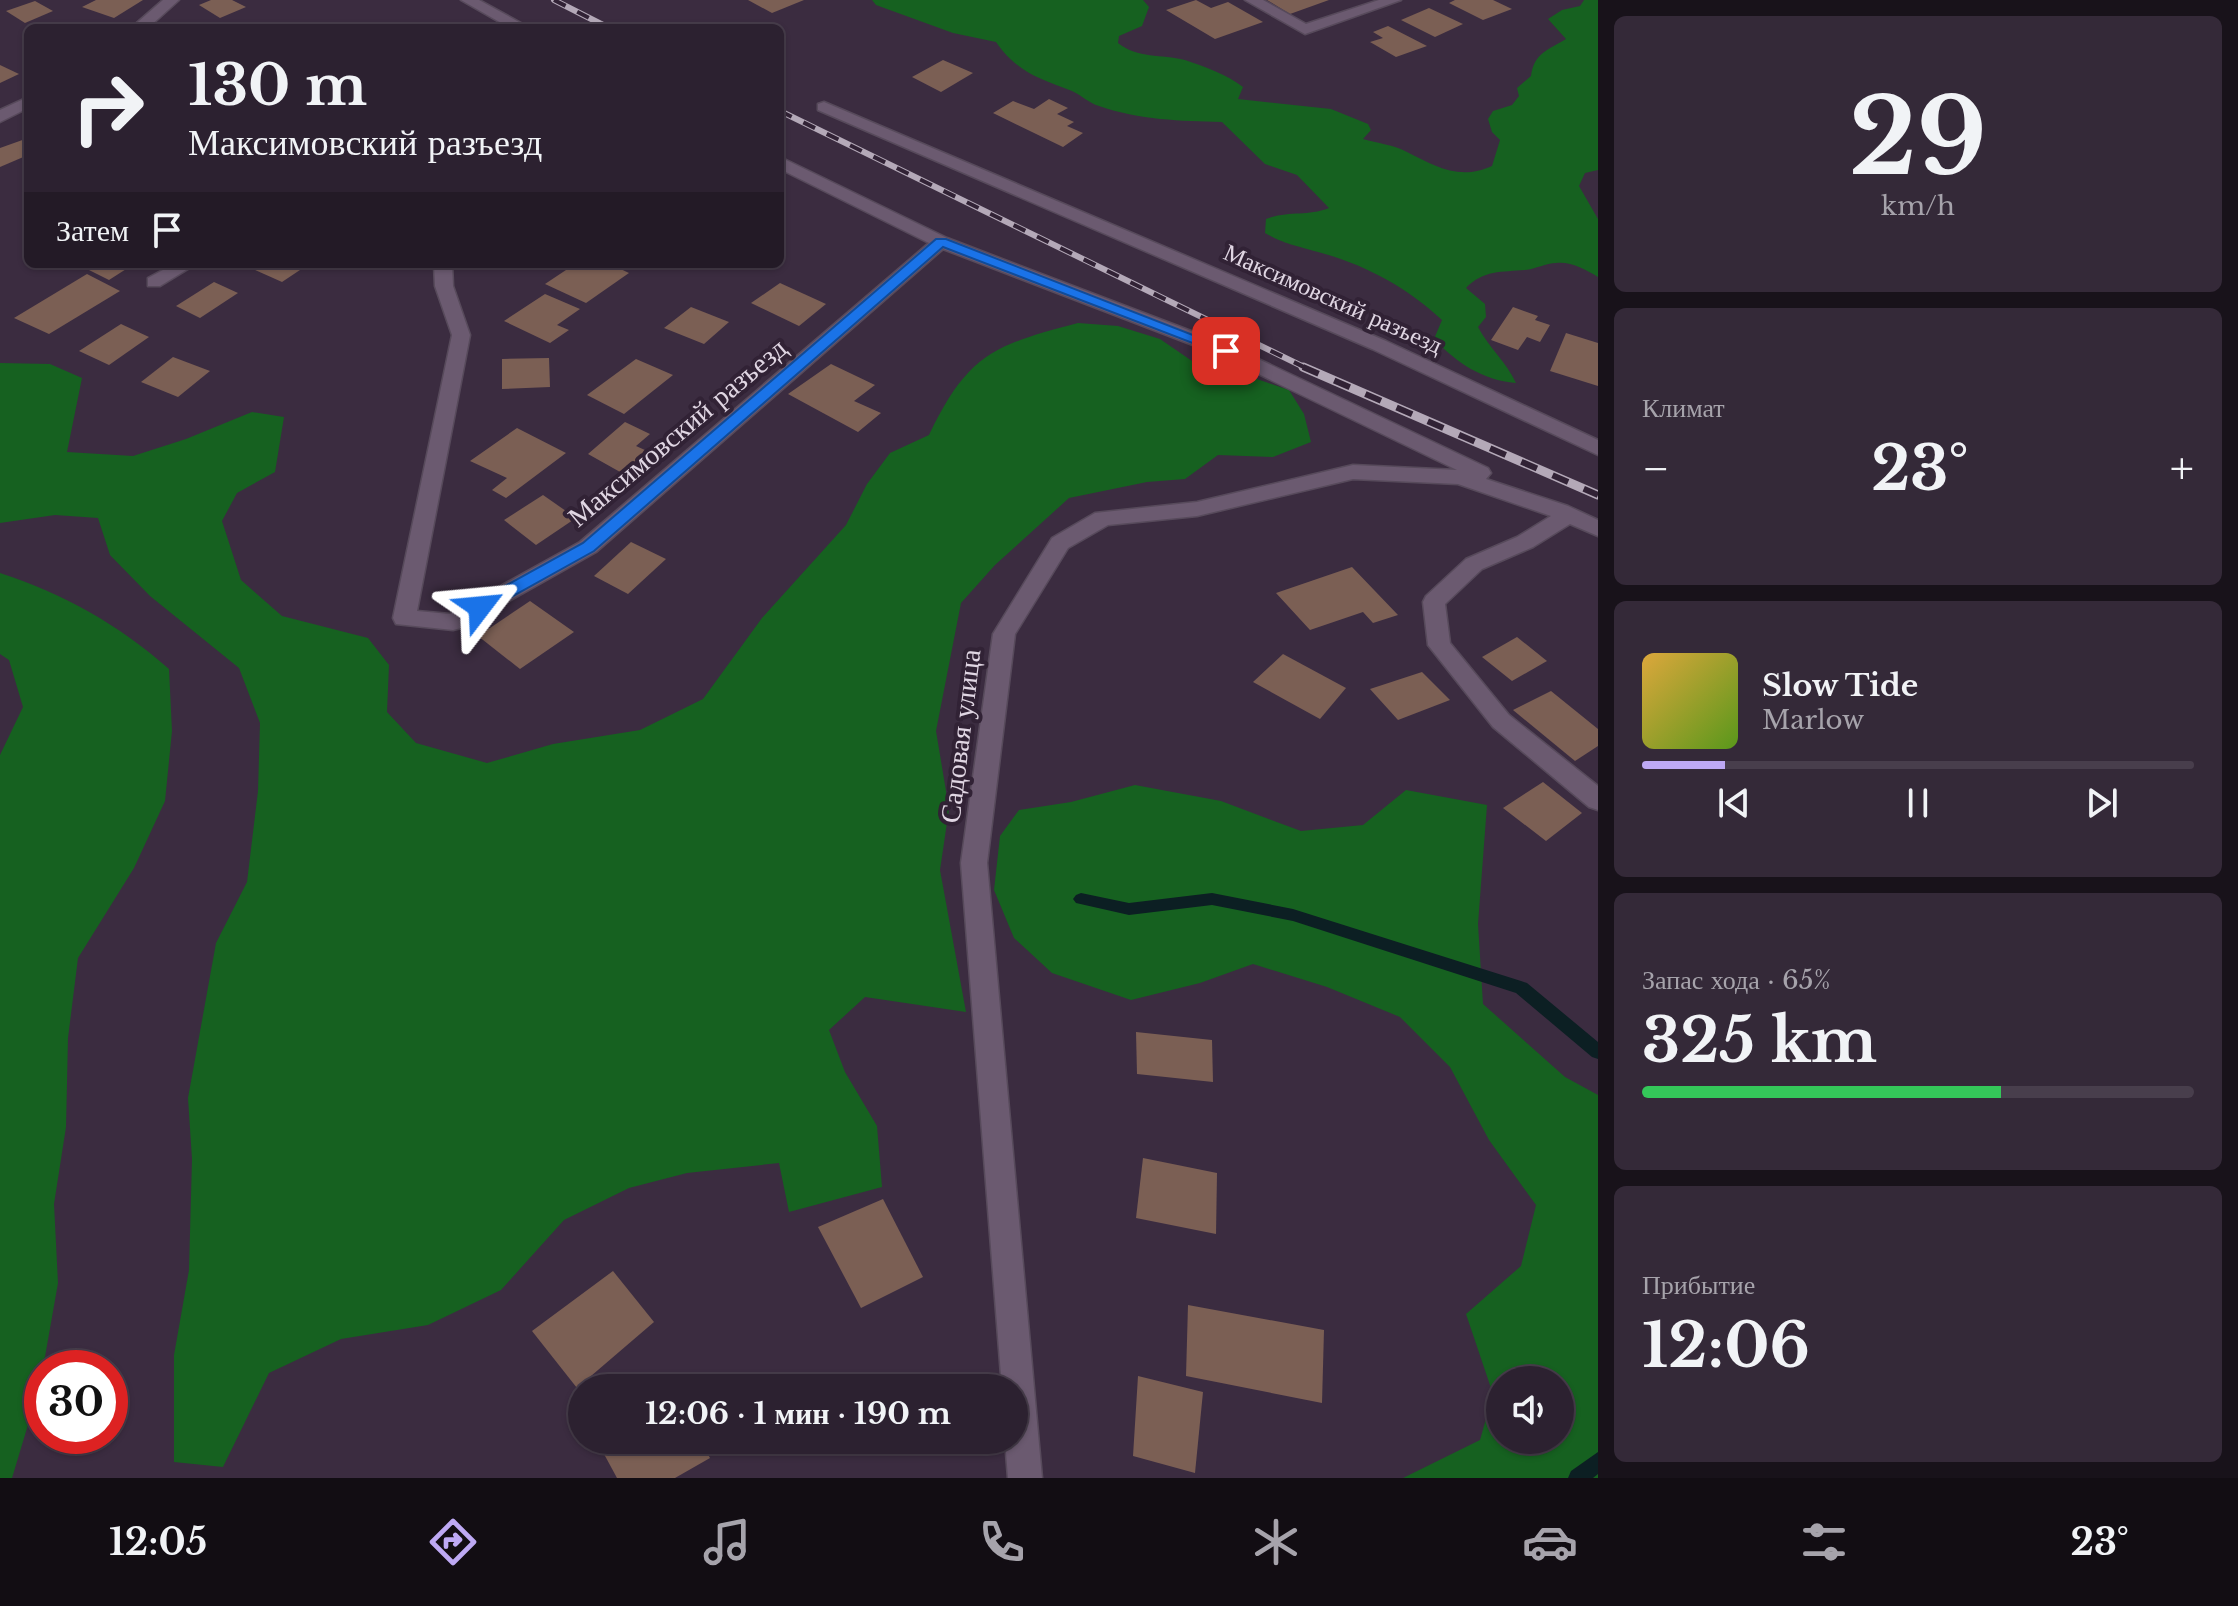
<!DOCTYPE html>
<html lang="ru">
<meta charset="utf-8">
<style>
body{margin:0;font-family:"Libre Baskerville",serif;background:#342938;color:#f1f3f6;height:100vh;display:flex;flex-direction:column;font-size:30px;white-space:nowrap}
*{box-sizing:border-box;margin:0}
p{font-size:26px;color:#a6a3ab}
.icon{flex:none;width:44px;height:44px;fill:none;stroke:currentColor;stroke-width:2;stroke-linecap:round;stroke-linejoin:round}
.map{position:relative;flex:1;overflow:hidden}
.panel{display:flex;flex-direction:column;gap:16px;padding:16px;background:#18121a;width:640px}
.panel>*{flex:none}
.top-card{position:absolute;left:24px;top:24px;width:760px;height:244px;border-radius:12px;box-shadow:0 2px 6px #0004,0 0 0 2px #483e4c;background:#2c2130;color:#f1f3f6;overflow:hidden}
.tools{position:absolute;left:1486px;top:1366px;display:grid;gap:16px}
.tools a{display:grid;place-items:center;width:88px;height:88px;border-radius:50%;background:#2c2130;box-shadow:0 2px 6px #0004,0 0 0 2px #483e4c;font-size:40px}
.speed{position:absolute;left:24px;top:1350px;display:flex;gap:16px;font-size:40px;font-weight:700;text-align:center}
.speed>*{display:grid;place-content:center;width:104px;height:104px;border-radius:50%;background:#2c2130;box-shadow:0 2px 6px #0004,0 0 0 2px #483e4c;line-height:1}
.speed .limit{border:12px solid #d22;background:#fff;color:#111}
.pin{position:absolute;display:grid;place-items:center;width:68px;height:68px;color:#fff;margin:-34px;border-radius:16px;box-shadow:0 4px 12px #0006}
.me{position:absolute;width:88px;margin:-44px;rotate:61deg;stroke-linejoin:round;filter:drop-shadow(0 0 6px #0008)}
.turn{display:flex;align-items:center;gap:28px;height:168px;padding:0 32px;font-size:36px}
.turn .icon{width:104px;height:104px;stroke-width:2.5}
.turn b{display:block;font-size:56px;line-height:68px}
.then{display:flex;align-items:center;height:76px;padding:0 32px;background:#0003;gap:16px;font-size:30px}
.big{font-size:60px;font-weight:700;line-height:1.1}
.panel .card{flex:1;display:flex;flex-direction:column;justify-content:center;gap:12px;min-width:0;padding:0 28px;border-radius:12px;background:#342938}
.panel .dial{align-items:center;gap:0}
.dial b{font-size:104px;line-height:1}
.song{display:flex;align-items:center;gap:24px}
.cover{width:96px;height:96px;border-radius:12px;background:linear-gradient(135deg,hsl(40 70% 55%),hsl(90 70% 35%))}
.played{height:8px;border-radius:4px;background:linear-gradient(90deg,#bea9f4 15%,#483e4c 15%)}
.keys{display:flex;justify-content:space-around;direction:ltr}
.heat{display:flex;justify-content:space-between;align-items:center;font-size:44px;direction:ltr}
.charge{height:12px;border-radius:6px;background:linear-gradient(90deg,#34c759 65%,#483e4c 0)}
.trip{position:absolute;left:568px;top:1374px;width:460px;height:80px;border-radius:40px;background:#2c2130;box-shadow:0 2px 6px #0004,0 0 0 2px #483e4c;font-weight:700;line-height:80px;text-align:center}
.tab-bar{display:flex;height:128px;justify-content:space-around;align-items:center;background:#120d13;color:#a6a3ab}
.tab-bar .icon{width:56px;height:56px}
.tab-bar .active{color:#bea9f4}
.tab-bar b{font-size:36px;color:#f1f3f6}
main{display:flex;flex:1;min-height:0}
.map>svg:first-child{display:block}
.green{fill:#166120;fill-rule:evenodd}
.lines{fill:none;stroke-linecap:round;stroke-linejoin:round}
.stream{fill:#0c1f23;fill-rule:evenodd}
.building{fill:#7b5f54}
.street-casing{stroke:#574a5b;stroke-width:3}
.street{fill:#6b5a70;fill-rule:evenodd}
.rail-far1-casing{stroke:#b4a9b8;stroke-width:6}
.rail-casing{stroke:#b4a9b8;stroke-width:9}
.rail-far1{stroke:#312235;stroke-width:4;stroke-dasharray:13;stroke-linecap:butt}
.rail{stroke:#312235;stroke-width:6;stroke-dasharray:17;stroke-linecap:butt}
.route{fill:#1a73e8;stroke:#114b97;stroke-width:2}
.labels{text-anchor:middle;stroke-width:8;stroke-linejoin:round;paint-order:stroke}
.far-street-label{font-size:24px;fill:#e0d6e3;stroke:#312235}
.street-label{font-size:28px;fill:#e0d6e3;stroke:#312235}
</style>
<main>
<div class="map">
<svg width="1598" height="1478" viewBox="0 0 1598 1478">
<rect width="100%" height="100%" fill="#3b2c40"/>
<g class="green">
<path d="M872,0h271l6,7 -7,19 -23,10 -1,7c20,16 43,11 67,17 18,6 43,15 58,27l-5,12 93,10 37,15 3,6 -8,9c14,4 31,6 44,13 28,14 52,29 85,14l8,-26 -8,-8 -4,-13 5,-8 19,-6 7,-9 -2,-8 14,-12c3,-23 17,-26 35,-37l-18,-20 14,-9 18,-4 4,-6h14v170l-13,3 -6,13 19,33v58c-11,-7 -28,-16 -42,-14 -10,0 -20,6 -31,7 -23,2 -42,0 -59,18l19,16 1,13 -8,10c11,21 28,34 38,56 -34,-3 -59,-20 -82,-44l8,-19c-34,-32 -78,-56 -124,-68 -23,-7 -31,-7 -53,-19l1,-14c24,-9 40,-2 63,-11l-32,-33 -32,-11 -43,-42c-41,-1 -83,-2 -123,-16 -10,-3 -18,-11 -27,-15 -34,-13 -55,-19 -76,-49l-43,-9 -77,-28z"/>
<path d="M1078,323l40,3 42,13 51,35 43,4 35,12 15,24 7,28 -38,15 -55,-2 -33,24 -38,3 -78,16 -74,67 -34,38 -25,128 13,78 -9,61 26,142 -101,-15 -36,33 16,42 32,54 5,61 -93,25 -10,-49 -92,10 -58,15 -65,32 -63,70 -73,35 -87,14 -72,34 -46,94 -49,-5v-107l15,-85 3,-111 -4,-61 28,-155 31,-61 11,-91 2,-68 -21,-55 -89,-72 -40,-41 -12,-37 -43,-3 -55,8v-160l50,1 32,14 -15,74 66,4 53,-17 66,-27 32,5 -9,55 -38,21 -15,28 19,59 41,36 86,22 21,27 -2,47 29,31 71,20 66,-19 87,-14 63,-31 59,-81 84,-93 21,-41 23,-31 39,-18c39,-81 65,-90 149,-112z"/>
<path d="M0,573c64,21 118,51 169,96l3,62 -7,70 -31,67 -56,90 -10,80 -2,89 -12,77 4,79 -18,102 -28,93h-12v-723l23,-48 -14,-47 -9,-6z"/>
<path d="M1135,785l86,16 80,30 62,-6 43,-35 81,15 -9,119 5,80 82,73 33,18v383h-195l77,-38 13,-46 -27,-80 55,-48 15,-61 -47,-65 -39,-73 -50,-50 -73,-30 -74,-23 -53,19 -69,17 -79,-27 -38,-35 -20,-48 6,-54 19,-26 52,-8zM1500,1380h60v60h-60z"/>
</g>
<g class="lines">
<g class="stream">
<polygon points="1081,893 1129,903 1212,893 1293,909 1521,981 1527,983 1598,1042 1598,1059 1592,1057 1516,993 1293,921 1212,905 1129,915 1076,903 1073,899 1076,895"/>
<polygon points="1598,1452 1598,1474 1593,1478 1568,1478 1571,1471"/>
</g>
</g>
<g class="building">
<polygon points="96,0 143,0 114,18 82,7"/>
<polygon points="211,0 232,0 246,7 220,18 199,5"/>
<polygon points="748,0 804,0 772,13"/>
<polygon points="1196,0 1211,8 1228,2 1263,22 1215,39 1166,10"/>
<polygon points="1267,0 1329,0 1290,14"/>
<polygon points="1455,0 1493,0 1512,9 1483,20 1449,3"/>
<polygon points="35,1 53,11 25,23 6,11"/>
<polygon points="1429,8 1463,24 1435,37 1401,20"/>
<polygon points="1388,26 1427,46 1396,57 1370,42 1383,38 1373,32"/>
<polygon points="943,60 973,73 941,92 912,77"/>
<polygon points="0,65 19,74 0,83"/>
<polygon points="1049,99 1068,108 1057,114 1074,122 1067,126 1083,133 1063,147 993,113 1013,101 1034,109"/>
<polygon points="28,138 28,155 0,167 0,148"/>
<polygon points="77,264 134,264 109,280"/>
<polygon points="242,264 309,264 282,282"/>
<polygon points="575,264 610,264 629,273 586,303 545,284"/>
<polygon points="87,274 120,291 49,334 14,318"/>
<polygon points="214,282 238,293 200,318 176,306"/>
<polygon points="780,283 826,304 799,326 751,303"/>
<polygon points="545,294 580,309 557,325 569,330 550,343 504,321"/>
<polygon points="691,307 729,322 704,344 664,328"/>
<polygon points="1513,307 1538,316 1535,320 1550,325 1540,342 1527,337 1518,350 1491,340"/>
<polygon points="121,324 149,337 109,365 79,351"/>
<polygon points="1566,333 1598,343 1598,386 1550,371"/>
<polygon points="173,357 210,371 178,397 141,382"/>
<polygon points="549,358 550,387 502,389 502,359"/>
<polygon points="636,359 673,375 624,414 587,395"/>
<polygon points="831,364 875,385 854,401 881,413 858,432 788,394"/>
<polygon points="625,422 650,434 636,446 656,455 629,477 588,454"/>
<polygon points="517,428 566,453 506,498 492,490 507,478 470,461"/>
<polygon points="543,495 576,518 536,545 504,520"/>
<polygon points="631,542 666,559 628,594 594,576"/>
<polygon points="1352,567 1398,615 1373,623 1363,612 1310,630 1276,593"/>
<polygon points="530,601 574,632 520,669 478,636"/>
<polygon points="1517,637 1547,661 1512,681 1482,657"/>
<polygon points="1283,654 1346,688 1320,719 1253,682"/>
<polygon points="1422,672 1450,700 1398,720 1370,689"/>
<polygon points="1551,691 1598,729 1598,746 1575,761 1513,710"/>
<polygon points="1543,782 1582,813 1546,841 1503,808"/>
<polygon points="1136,1032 1212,1040 1213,1082 1137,1074"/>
<polygon points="1143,1158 1217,1173 1216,1234 1136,1218"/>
<polygon points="883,1199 923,1277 861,1308 818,1227"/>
<polygon points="613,1271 654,1322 577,1388 532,1331"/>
<polygon points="1188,1305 1324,1330 1322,1403 1186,1376"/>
<polygon points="1138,1376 1203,1392 1195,1473 1133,1456"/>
<polygon points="630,1440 700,1440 710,1458 675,1478 617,1478 604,1454"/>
</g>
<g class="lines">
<g class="street-casing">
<g id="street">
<polygon points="163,0 179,0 148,28 131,28"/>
<polygon points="461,0 479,0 530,28 510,28"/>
<polygon points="1245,0 1263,0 1306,24 1379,0 1401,0 1305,34"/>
<polygon points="28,97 28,108 0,122 0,110"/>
<polygon points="824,102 1386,341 1598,440 1598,455 1372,349 818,110 818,104"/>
<polygon points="780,157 947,238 1233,347 1488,468 1491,473 1486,479 1568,506 1598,520 1598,536 1570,524 1533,547 1482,569 1445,604 1450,643 1509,715 1598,786 1598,810 1589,807 1493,727 1428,645 1423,602 1426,596 1466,559 1517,537 1551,516 1458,484 1353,479 1197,516 1108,525 1068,548 1015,634 987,863 1042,1478 1008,1478 1005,1440 1014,1440 1014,1388 1002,1388 961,863 993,634 1052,538 1095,513 1197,502 1353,465 1457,470 1219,355 943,249 596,552 461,628 453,630 396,624 393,618 452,335 435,286 434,264 452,264 453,286 470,335 417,611 450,614 580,542 929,243 780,169"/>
<polygon points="174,264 196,264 160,286 148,286 148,278"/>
</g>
</g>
<use href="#street" class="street"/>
<g class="rail-far1-casing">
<g id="rail-far1">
<polyline points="554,0 609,28"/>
<polyline points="780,111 1308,369"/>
</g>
</g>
<g class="rail-casing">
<polyline id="rail" points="1303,367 1598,495"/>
</g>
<use href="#rail-far1" class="rail-far1"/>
<use href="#rail" class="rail"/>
</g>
<polygon class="route" points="936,239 946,239 1234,351 1221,354 943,247 594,551 486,611 474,611 474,603 583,543"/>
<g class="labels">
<g class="far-street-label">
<text transform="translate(1333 299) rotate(24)" y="8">Максимовский разъезд</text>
</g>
<g class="street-label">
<text transform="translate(677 432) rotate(-40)" y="10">Максимовский разъезд</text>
<text transform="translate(960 736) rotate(-83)" y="10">Садовая улица</text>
</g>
</g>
</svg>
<div class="tools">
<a><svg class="icon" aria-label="sound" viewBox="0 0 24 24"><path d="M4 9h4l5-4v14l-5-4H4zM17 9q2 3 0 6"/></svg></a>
</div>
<div class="speed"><div class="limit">30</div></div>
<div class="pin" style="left:1226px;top:351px;background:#d93025"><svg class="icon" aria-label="arrive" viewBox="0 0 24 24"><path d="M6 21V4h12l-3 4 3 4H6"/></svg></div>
<svg class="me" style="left:480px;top:607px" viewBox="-20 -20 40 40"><path d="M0-17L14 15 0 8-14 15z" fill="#1a73e8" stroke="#fff" stroke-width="4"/></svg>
<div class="trip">12:06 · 1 мин · 190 m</div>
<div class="top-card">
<div class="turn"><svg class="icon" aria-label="right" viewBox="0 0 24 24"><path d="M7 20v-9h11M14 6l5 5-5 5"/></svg><div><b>130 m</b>Максимовский разъезд</div></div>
<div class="then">Затем<svg class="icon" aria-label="arrive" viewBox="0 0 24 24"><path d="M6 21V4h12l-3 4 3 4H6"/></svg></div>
</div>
</div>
<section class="panel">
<div class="card dial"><b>29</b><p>km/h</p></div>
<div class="card"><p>Климат</p>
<div class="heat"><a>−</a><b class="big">23°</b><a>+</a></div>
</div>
<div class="card">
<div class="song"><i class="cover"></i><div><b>Slow Tide</b><p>Marlow</p></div></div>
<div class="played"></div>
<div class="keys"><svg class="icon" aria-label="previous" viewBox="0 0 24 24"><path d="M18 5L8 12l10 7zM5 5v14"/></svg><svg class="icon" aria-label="pause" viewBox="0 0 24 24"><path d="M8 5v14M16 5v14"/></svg><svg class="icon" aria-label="next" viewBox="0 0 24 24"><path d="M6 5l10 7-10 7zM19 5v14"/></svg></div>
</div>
<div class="card"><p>Запас хода · 65%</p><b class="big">325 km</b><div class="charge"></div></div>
<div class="card"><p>Прибытие</p><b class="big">12:06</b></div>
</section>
</main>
<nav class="tab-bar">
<b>12:05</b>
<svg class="icon active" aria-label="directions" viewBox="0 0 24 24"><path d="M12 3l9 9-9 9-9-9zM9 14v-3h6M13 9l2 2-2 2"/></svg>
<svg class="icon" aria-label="music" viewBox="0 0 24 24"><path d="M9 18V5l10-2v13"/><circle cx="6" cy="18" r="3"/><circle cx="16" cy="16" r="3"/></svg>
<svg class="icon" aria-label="phone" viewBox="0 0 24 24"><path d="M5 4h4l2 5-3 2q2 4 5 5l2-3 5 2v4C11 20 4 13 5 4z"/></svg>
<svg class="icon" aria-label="climate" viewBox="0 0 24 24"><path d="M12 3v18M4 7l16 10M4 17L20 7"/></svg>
<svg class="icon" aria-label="car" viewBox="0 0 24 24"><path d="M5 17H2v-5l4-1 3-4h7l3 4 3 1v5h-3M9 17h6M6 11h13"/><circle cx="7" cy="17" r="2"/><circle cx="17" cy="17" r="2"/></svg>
<svg class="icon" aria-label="filters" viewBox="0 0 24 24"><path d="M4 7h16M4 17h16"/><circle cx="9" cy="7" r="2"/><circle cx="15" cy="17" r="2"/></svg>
<b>23°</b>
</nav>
